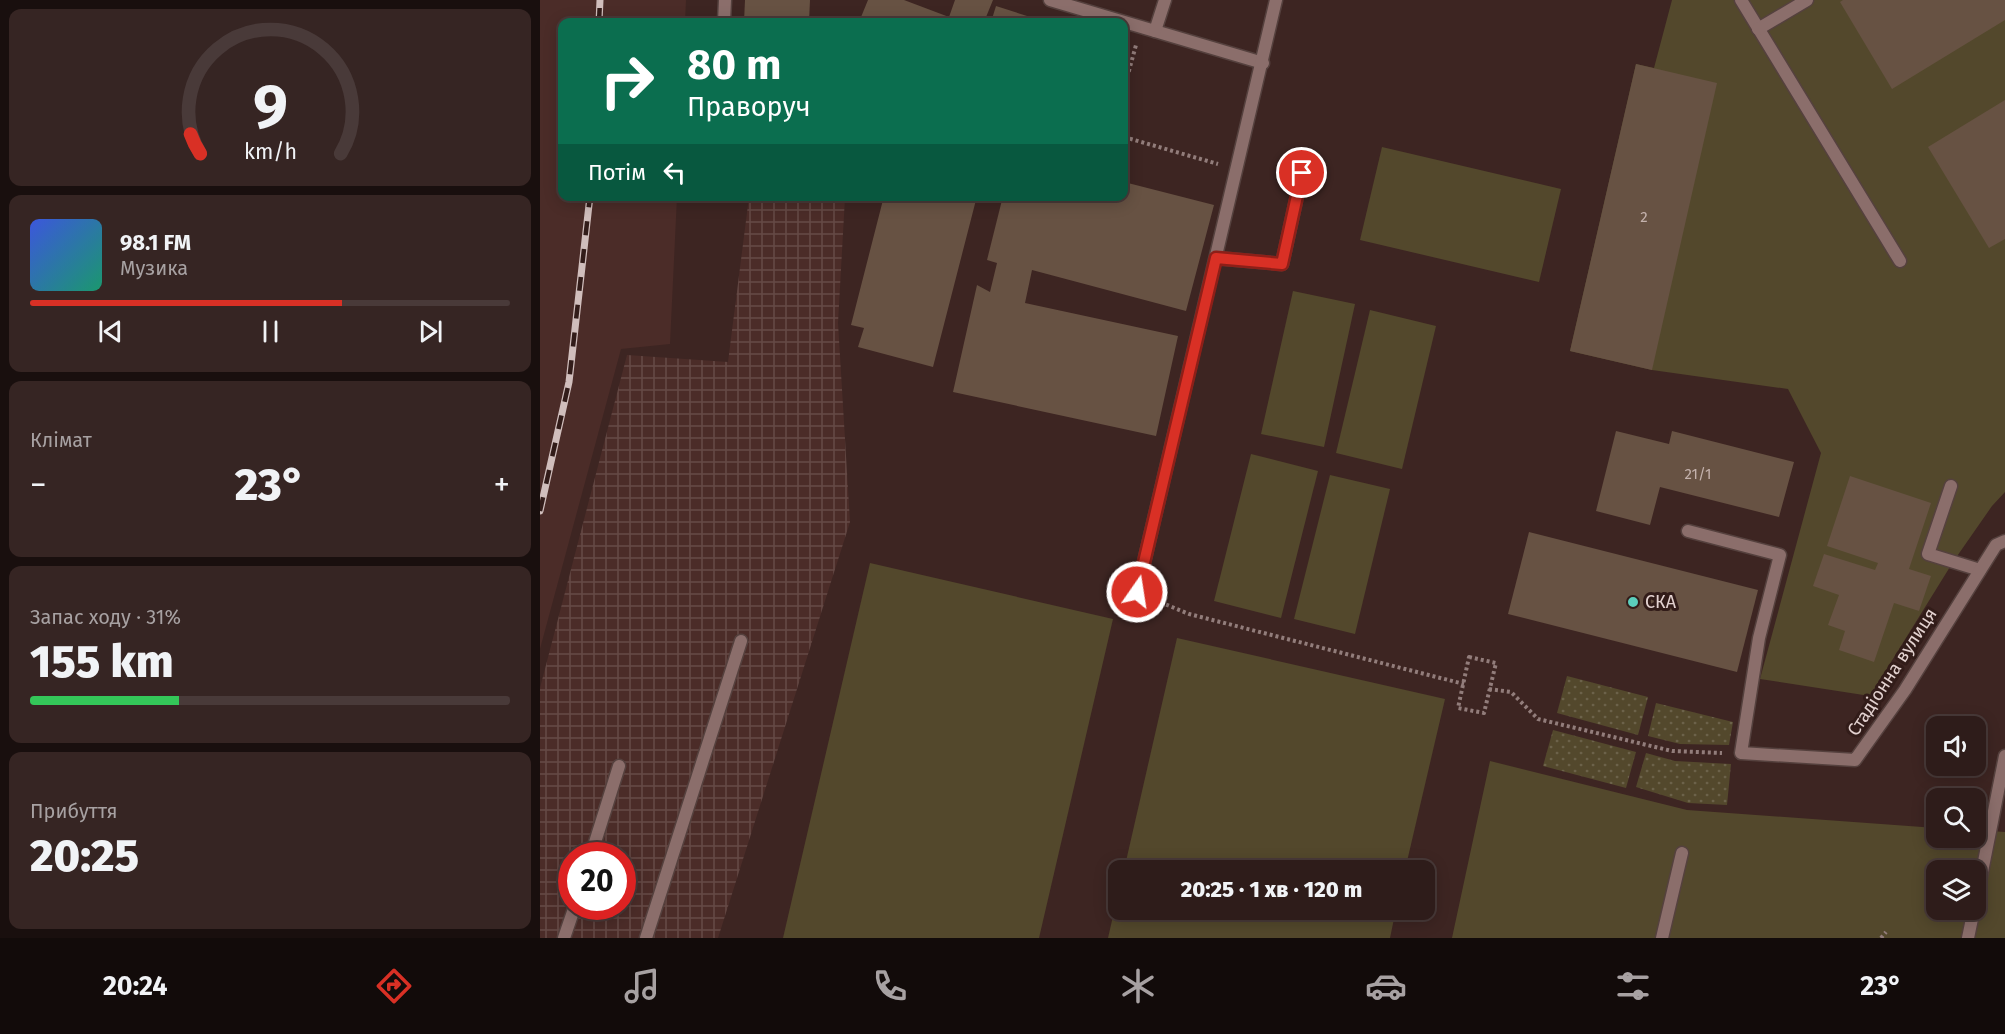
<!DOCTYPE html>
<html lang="uk">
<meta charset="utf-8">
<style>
body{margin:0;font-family:"Fira Sans",sans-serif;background:#362523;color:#f1f3f6;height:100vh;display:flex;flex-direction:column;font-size:22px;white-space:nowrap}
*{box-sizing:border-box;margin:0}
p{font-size:20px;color:#a7a1a2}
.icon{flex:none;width:33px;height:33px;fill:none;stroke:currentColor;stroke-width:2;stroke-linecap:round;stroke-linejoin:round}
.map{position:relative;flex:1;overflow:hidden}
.drawer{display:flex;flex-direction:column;gap:9px;padding:9px;background:#190f0e;width:540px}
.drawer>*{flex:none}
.top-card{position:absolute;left:18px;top:18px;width:570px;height:183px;border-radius:12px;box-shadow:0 3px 15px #0003,0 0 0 2px #493a39;background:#0b6e4f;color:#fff;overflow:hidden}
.tools{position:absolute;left:1386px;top:716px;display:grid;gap:12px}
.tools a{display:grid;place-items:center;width:60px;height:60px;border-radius:12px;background:#2e1c1a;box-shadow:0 3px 15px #0003,0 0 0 2px #493a39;font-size:30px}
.speed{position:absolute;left:18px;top:842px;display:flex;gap:12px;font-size:30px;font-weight:700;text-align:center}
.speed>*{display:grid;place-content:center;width:78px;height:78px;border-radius:50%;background:#2e1c1a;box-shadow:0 3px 15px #0003,0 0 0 2px #493a39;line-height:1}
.speed .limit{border:9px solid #d22;background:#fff;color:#111}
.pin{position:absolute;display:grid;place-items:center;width:51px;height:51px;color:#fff;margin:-26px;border:3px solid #fff;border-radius:50%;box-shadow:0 2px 6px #0007}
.me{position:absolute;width:66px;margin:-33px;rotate:13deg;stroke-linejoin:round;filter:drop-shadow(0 0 4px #0008)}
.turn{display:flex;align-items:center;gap:21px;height:126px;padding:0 30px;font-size:27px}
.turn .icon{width:78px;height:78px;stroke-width:2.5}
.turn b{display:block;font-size:42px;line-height:51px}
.then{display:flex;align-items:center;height:57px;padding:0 30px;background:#0003;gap:12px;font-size:22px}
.big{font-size:45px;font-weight:800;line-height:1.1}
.drawer .tile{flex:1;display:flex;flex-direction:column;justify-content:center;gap:9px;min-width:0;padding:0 21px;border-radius:12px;background:#362523}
.drawer .dial{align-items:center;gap:0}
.dial svg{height:156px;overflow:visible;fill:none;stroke:#493a39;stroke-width:7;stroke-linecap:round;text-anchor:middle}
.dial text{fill:#f1f3f6;stroke:none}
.song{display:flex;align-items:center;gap:18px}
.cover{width:72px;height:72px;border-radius:9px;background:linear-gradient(135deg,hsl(230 70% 55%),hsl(160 70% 35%))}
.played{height:6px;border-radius:3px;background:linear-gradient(90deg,#d93025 65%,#493a39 65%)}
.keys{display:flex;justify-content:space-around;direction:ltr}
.heat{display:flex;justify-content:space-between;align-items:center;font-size:33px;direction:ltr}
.charge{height:9px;border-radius:4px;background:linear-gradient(90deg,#34c759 31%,#493a39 0)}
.trip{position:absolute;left:568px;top:860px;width:327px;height:60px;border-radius:12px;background:#2e1c1a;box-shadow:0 3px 15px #0003,0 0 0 2px #493a39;font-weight:800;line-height:60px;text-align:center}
.tabs{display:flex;height:96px;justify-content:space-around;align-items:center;background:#120b0a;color:#a7a1a2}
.tabs .icon{width:42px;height:42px}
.tabs .current{color:#d93025}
.tabs b{font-size:27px;color:#f1f3f6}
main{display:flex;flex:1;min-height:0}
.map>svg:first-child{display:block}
.built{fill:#4b2c28}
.industrial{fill:url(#industrial-grid);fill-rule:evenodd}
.grass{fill:url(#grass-dots)}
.park{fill:#53482c;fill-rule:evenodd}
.building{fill:#675243}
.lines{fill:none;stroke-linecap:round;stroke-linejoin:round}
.service-casing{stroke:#55413e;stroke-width:15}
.path{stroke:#927d7b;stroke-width:4;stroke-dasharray:3 3;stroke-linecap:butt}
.service{stroke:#8b6e6b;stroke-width:12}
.rail-casing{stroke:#d0bebc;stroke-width:7}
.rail{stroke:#321c19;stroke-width:4.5;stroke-dasharray:14;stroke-linecap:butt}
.route-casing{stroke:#8d1f18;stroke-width:15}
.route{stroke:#d93025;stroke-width:10}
.poi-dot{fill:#5bcebc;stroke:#321c19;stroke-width:2}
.labels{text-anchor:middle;stroke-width:6;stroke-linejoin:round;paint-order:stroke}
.number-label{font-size:15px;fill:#c4b2ad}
.poi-label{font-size:18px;fill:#e3d2d0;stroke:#321c19;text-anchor:start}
.street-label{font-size:18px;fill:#e3d2d0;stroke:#321c19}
</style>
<main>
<section class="drawer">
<div class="tile dial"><svg viewBox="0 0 100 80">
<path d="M14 69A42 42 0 1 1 86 69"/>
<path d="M14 69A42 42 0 0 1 9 59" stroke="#d93025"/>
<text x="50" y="56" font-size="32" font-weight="700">9</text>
<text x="50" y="72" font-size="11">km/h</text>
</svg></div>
<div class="tile">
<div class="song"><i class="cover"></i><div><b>98.1 FM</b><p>Музика</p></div></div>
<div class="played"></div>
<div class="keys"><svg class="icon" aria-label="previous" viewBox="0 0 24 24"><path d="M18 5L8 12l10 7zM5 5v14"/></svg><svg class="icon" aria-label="pause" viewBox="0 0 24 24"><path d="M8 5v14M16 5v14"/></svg><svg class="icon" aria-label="next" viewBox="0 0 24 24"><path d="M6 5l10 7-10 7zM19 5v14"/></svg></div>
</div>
<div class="tile"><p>Клімат</p>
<div class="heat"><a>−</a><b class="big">23°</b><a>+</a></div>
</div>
<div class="tile"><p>Запас ходу · 31%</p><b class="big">155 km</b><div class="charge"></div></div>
<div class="tile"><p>Прибуття</p><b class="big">20:25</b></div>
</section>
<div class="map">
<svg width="1465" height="938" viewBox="0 0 1465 938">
<defs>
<pattern id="industrial-grid" width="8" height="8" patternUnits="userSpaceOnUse" patternTransform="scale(1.5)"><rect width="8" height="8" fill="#4b2c28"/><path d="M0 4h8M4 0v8" fill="none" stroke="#654a46"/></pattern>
<pattern id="grass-dots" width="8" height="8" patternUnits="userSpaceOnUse" patternTransform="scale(1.5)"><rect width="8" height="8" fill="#53482c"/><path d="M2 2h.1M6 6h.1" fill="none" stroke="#6c624a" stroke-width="1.8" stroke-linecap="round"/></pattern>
</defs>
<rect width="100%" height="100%" fill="#3d2522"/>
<polygon class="built" points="0,0 146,0 145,22 22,22 22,196 137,197 130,344 81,349 0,649"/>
<path class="industrial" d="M209,197h96l-7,126 12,199 -132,416h-178v-250l87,-333 101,7zM32,855h50v51h-50z"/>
<g class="grass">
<polygon points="1027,676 1108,697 1098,735 1017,713"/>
<polygon points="1116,703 1193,722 1189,745 1140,744 1108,736"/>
<polygon points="1013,730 1096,752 1086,788 1003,766"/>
<polygon points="1106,753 1135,761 1191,764 1187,805 1148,803 1096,787"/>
</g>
<g class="park">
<polygon points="1132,0 1465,0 1465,492 1452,506 1413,562 1330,696 1220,679 1281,453 1248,389 1112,370 1030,351 1096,64 1114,68"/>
<polygon points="842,147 1021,189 999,282 820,240"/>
<polygon points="753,291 815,304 784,447 721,434"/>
<polygon points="830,310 896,326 862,469 796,453"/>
<polygon points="711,454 778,471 741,618 674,601"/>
<polygon points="790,475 850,489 815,634 754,619"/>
<polygon points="330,563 573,619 499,938 243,938"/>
<polygon points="637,638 905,699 865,870 584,870"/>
<path d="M950,761l197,49 249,18v9h40v-7l29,2v106h-553zM1396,870h40v39h-40z"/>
<polygon points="579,890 579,909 856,909 850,938 568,938"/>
</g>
<g class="building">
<polygon points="205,0 270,0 269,22 204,22"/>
<polygon points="328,0 364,0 409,17 415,0 453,0 444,22 319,22"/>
<polygon points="1303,0 1465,0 1465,20 1352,89 1300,2"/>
<polygon points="456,6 506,22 451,22"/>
<polygon points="1096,64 1177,83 1112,370 1030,351"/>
<polygon points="1465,100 1465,239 1449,248 1388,147"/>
<polygon points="584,182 674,205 646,311 492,270 485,303 638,336 616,436 413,392 437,285 450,292 457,263 447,260 463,196 584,196"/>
<polygon points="344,196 437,196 393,367 318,347 324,328 311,325"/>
<polygon points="1076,431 1129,444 1132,431 1254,462 1239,517 1120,487 1110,525 1056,511"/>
<polygon points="1310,476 1391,503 1369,569 1391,576 1379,611 1354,603 1334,662 1299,650 1305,631 1288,625 1299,595 1273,586 1284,554 1335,570 1338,563 1287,546"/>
<polygon points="989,532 1218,590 1197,672 968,614"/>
</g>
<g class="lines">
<g class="service-casing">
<g id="service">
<polyline points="510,0 723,63"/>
<polyline points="1201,0 1360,261"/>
<polyline points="184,22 185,0"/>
<polyline points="1218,29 1267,0"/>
<polyline points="615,31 625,0"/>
<polyline points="676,258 742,264 762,173"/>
<polyline points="1411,486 1388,554 1440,570"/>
<polyline points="1148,531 1240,555 1219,638 1201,753 1315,760 1365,690 1456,545 1465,541"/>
<polyline points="597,592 736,0"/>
<polyline points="51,855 79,766"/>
<polyline points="1436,902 1465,756"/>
<polyline points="24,938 35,906"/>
<polyline points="106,938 201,641"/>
<polyline points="1122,938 1142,853"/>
<polyline points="1428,938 1434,909"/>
</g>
</g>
<g class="path">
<polyline points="584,89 596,45"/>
<polyline points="584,137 678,164"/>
<polyline points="615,600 649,614 924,684"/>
<polygon points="929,657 956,663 944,713 918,708"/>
<polyline points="949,689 971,692 998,719 1132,751 1182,753"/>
<polyline points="1341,938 1346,932"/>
</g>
<use href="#service" class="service"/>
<g class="rail-casing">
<g id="rail">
<polyline points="59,22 60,0"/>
<polyline points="0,511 29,382 50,196"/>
</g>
</g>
<use href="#rail" class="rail"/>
</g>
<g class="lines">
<g class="route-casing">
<polyline id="route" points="597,592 676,258 742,264 762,173"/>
</g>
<use href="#route" class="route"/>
</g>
<circle class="poi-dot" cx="1093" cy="602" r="6"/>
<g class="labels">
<g class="number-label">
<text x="1104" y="222">2</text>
<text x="1158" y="479">21/1</text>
</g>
<g class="poi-label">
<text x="1105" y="608">СКА</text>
</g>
<g class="street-label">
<text transform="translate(1352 672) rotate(-57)" y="6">Стадіонна вулиця</text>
</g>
</g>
</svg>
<div class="tools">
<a><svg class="icon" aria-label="sound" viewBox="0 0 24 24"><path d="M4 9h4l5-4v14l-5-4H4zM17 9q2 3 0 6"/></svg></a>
<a><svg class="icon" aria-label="search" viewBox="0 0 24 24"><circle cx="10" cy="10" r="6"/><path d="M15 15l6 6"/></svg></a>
<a><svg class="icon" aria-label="layers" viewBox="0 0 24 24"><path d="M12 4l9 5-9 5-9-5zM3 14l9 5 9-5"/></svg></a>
</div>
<div class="speed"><div class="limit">20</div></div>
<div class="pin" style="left:762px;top:173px;background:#d93025"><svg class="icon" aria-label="arrive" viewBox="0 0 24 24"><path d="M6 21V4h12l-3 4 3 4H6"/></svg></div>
<svg class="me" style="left:597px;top:592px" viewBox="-20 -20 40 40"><circle r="17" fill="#d93025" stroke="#fff" stroke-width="3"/><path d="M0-11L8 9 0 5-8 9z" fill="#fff"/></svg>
<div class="trip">20:25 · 1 хв · 120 m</div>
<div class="top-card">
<div class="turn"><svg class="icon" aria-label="right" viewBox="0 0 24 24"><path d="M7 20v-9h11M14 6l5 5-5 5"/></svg><div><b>80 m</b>Праворуч</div></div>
<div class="then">Потім<svg class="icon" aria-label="left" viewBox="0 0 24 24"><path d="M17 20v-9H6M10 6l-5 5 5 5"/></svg></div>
</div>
</div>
</main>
<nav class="tabs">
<b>20:24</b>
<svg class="icon current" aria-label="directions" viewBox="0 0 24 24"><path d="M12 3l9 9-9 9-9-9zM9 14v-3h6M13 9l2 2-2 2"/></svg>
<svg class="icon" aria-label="music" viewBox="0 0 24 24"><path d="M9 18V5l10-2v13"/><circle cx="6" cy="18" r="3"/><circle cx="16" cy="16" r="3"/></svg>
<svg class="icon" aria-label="phone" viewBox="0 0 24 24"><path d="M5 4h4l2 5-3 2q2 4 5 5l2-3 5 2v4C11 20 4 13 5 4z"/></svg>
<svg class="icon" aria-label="climate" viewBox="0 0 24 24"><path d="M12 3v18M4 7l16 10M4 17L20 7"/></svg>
<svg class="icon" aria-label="car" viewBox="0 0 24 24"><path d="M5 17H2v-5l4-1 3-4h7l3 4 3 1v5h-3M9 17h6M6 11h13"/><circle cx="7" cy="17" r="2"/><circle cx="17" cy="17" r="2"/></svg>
<svg class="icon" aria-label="filters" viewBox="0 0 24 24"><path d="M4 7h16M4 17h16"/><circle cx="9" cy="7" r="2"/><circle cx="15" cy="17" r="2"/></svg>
<b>23°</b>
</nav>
